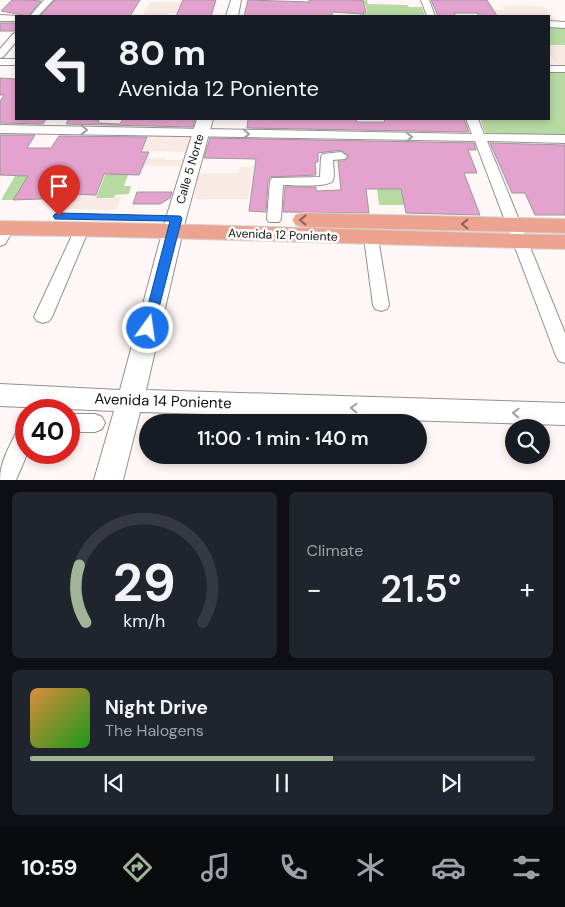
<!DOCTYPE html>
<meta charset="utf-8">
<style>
body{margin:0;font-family:"DM Sans",sans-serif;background:#20242c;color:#f1f3f6;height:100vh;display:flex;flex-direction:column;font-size:19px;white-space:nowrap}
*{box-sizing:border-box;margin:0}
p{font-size:16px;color:#9ea1a6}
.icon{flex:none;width:28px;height:28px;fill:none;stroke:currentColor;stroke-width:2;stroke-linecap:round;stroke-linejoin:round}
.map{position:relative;height:480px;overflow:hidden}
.side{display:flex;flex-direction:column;gap:12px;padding:12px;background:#0d0f14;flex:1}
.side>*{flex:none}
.hud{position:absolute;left:15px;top:15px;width:535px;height:105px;border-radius:0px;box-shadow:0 2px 8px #0003;background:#171b24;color:#f1f3f6;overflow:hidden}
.controls{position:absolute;left:505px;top:419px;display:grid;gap:10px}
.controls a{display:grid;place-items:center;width:45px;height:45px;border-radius:50%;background:#171b24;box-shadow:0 2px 8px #0003;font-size:25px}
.speed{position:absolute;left:15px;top:399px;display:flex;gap:10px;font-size:25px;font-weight:700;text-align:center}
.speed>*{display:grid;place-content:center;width:65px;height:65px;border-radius:50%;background:#171b24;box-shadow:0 2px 8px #0003;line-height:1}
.speed .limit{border:8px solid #d22;background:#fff;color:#111}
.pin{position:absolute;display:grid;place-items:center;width:42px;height:42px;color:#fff;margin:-51px -21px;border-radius:50% 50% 50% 0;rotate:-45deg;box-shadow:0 0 5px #0007}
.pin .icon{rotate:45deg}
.me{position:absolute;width:55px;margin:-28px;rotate:14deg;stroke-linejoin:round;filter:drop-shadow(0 0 4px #0008)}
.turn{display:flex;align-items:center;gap:18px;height:105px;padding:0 20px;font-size:22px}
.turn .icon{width:65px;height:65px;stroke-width:2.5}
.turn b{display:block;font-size:35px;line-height:42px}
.big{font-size:38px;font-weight:600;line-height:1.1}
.side .widget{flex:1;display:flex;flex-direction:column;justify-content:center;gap:8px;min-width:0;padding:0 18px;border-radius:8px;background:#20242c}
.side .dial{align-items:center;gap:0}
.dial svg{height:130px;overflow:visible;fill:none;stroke:#363941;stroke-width:7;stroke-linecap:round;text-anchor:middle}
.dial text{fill:#f1f3f6;stroke:none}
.song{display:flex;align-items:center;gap:15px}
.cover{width:60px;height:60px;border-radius:8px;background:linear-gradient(135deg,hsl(30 70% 55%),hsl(120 70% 35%))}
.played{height:5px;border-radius:2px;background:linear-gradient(90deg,#a2b497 60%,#363941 60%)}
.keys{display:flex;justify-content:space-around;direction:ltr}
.heat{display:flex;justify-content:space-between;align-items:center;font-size:28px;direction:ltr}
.side .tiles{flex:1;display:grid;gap:12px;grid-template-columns:1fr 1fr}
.widget:last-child{grid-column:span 2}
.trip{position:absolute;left:139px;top:414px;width:288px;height:50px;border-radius:25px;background:#171b24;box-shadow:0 2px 8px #0003;font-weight:600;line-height:50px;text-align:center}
.tab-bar{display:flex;height:80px;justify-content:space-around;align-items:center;background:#090b0e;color:#9ea1a6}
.tab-bar .icon{width:35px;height:35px}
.tab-bar .current{color:#a2b497}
.tab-bar b{font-size:22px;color:#f1f3f6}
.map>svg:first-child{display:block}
.built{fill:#f9eae4}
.green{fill:#b7daa2}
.building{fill:#e4a3cf;stroke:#9c979a}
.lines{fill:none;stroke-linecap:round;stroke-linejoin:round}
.street-casing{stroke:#96908d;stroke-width:2}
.secondary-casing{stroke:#96908d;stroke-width:2}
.primary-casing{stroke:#d5d4d4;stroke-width:2}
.street{fill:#fff;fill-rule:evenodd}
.secondary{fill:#fff;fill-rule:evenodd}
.primary{fill:#eca490;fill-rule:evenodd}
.oneway{stroke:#a19f9f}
.oneway2{stroke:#8a6156}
.route{fill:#1a73e8;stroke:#114b97}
.labels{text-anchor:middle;stroke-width:5;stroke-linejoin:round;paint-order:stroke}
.street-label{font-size:12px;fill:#13100f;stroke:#fff}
.near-street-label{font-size:15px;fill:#13100f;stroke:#fff}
</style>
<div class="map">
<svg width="565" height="480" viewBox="0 0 565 480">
<rect width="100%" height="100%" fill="#fff7f5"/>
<g class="built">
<polygon points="150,2 188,2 178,13 168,13 167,16 142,16"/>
<polygon points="502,5 544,6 557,22 549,22 549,16 497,16 493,10 504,10"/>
<polygon points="549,45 565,45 565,66 558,66 549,53"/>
<polygon points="116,135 192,136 194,138 190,152 142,151 145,143 114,138"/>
<polygon points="147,158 165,158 165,160 186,160 185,166 144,166"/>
<polygon points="240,167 253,167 249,199 194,199 199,173 239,173"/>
<polygon points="71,195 97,195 92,208 96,198 114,199 115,196 122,196 116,210 64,209"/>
</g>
<g class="green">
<polygon points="359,0 383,0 367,0 368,4 407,5 409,7 422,7 425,16 360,16 360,14 367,12 365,4 360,4"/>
<polygon points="549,26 565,27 565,45 549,45"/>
<polygon points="549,72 565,72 565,135 486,135 480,119 549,119"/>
<polygon points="112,170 130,170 124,186 131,186 129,194 115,195 114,198 96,198 105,175 110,175"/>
<polygon points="15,176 36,176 28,191 18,191 13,200 1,200"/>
<polygon points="377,189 413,189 423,205 379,205"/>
</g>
<g class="building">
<polygon points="12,0 29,0 41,1 28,16 1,11"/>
<polygon points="55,0 140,0 130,16 40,16"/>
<polygon points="183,0 216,0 211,16 176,16"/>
<polygon points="248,0 309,2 309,0 358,0 363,1 366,12 363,12 364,14 332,12 332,16 244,16"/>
<polygon points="431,0 487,0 497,16 479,16 477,13 454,13 456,16 438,16"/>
<rect x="0" y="23" width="16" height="8"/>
<polygon points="0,78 16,79 16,119 46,119 43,124 0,123 0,101 4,95 0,95"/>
<polygon points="69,119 96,119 95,120 99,120 98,123 120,124 123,119 195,119 193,127 66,124"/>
<polygon points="248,119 356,119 357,122 385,122 384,119 464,119 469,132 247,128"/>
<polygon points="0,135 35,135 27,148 51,148 59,136 147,137 141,152 149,152 139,175 104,174 96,195 70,194 68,198 13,200 28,176 0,175"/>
<polygon points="210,138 474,143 476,150 468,150 477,173 464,173 480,215 406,213 401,189 366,189 369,213 283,212 285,187 316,187 316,191 341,190 338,161 345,161 349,156 341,150 318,153 318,162 315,162 316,175 270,177 268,181 266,212 249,211 256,159 204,158"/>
<polygon points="490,143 565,145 565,215 535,215 525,193 512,193"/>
<polygon points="137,192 172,192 170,198 160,204 133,204"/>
</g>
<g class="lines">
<g class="street-casing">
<g id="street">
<polygon points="44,0 53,0 38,16 30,16"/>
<polygon points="421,0 429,0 435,16 427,16"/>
<polygon points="0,15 19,16 16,16 16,21 0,21"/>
<polygon points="549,21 565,22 565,28 549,27"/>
<polygon points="16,33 16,42 3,57 0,58 0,49 13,34"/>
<rect x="0" y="59" width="16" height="6"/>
<rect x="549" y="66" width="16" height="6"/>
<polygon points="466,119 478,119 484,134 565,135 565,143 487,141 565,333 565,363 559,361 556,356 475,141 0,133 0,125 472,134"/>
<path d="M341,152l6,4 -2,3 -12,1c0,6 2,15 0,20 -2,8 -41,5 -50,5l-2,34 -2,3h-10l-2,-3 3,-38 2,-3 48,-1 1,-20 2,-3z"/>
<polygon points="7,224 12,226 14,229 5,244 0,246 0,228"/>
<polygon points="82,224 87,226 89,229 52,317 49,321 43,323 37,321 34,317 75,229 77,226"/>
<polygon points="371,233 376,235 378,238 389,305 387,309 381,311 375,309 373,305 364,238 366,235"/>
<polygon points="69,414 95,414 102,417 105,423 102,429 95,432 69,432"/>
<path d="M26,424v28h2l-12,28h-16c0,-20 11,-36 19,-53z"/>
</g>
</g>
<g class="secondary-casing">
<g id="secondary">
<polygon points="231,0 241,0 238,16 226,16"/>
<polygon points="197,119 213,119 186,218 146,390 565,403 565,425 140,412 123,480 94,480 114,411 0,406 0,384 120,390 166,218"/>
</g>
</g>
<g class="primary-casing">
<g id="primary">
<polygon points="304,213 565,219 565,233 304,227 296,225 293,220 296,215"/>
<path d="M0,221c188,2 377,10 565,14v14c-188,-4 -377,-12 -565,-14z"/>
</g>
</g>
<use href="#street" class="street"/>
<use href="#secondary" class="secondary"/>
<use href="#primary" class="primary"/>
</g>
<defs><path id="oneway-chevron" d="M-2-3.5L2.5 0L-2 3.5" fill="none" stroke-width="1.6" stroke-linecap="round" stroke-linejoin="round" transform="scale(1.25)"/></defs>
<g class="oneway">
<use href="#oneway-chevron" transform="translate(84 130) rotate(1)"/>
<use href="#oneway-chevron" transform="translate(246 134) rotate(1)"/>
<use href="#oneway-chevron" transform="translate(409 137) rotate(1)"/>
<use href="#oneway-chevron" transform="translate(354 408) rotate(-178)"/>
<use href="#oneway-chevron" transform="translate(516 413) rotate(-178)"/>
</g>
<g class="oneway2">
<use href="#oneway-chevron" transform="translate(303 220) rotate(-179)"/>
<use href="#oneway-chevron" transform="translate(465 224) rotate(-179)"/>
</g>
<polygon class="route" points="59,213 180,216 182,218 153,331 144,331 142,328 170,221 55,219 53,216 55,214"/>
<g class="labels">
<g class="street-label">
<text transform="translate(190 169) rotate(-74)" y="4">Calle 5 Norte</text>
<text transform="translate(283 235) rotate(2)" y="4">Avenida 12 Poniente</text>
</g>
<g class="near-street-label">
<text transform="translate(163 401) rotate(2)" y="5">Avenida 14 Poniente</text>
</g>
</g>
</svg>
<div class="controls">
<a><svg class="icon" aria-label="search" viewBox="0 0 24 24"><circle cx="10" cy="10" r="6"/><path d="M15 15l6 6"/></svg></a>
</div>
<div class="speed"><div class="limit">40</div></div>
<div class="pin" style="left:59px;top:216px;background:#d93025"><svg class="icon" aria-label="arrive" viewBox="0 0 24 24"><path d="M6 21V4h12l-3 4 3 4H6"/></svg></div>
<svg class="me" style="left:148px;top:328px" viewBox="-20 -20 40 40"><circle r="17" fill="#1a73e8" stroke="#fff" stroke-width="3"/><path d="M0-11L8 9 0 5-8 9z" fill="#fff"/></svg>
<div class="trip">11:00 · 1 min · 140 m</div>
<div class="hud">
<div class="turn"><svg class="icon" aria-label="left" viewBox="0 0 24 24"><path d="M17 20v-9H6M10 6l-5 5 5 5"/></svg><div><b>80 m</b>Avenida 12 Poniente</div></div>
</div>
</div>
<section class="side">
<div class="tiles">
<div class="widget dial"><svg viewBox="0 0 100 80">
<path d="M14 69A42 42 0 1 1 86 69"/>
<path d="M14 69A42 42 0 0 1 10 34" stroke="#a2b497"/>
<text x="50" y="56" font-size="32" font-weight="700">29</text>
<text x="50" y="72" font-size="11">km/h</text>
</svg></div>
<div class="widget"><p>Climate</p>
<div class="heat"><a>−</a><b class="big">21.5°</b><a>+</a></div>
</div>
<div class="widget">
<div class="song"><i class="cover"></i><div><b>Night Drive</b><p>The Halogens</p></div></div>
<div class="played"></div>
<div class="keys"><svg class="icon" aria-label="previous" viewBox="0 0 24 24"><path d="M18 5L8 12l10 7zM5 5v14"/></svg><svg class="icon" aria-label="pause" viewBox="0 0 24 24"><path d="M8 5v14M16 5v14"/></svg><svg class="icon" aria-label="next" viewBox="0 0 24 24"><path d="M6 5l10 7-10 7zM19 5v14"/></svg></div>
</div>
</div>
</section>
<nav class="tab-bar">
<b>10:59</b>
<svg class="icon current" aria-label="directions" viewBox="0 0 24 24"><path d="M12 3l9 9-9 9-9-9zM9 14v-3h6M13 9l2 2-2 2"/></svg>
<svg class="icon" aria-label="music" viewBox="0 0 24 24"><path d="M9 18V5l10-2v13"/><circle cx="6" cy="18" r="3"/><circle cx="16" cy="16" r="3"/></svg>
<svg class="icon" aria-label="phone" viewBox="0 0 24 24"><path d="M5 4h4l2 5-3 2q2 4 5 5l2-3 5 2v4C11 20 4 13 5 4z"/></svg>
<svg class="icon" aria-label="climate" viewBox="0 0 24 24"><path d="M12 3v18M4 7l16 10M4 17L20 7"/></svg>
<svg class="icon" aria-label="car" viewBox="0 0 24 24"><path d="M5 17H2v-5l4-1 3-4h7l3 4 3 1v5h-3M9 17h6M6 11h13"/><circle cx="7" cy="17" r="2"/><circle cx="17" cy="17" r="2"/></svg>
<svg class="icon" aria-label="filters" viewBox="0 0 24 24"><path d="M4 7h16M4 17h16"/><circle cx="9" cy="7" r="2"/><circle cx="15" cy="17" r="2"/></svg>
</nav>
